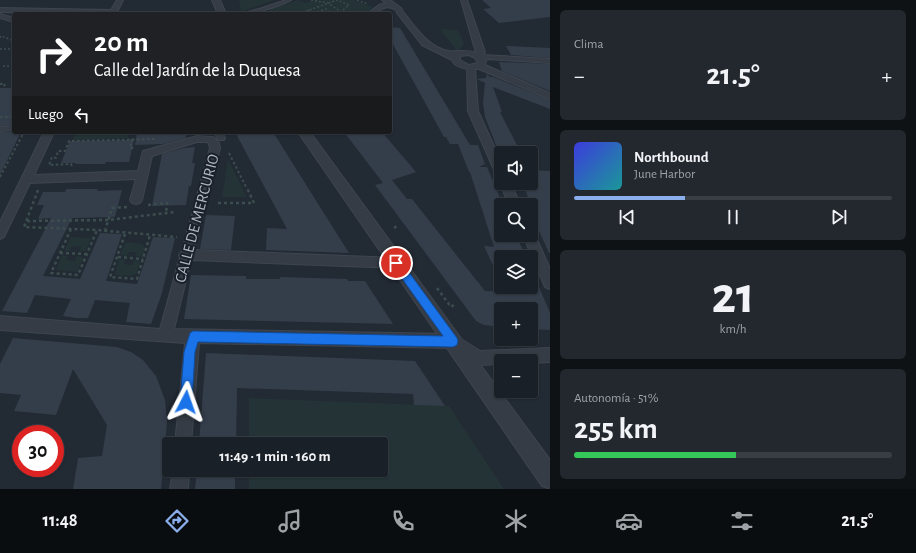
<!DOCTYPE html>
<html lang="es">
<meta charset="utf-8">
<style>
body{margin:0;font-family:"Alegreya Sans",sans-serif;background:#23282f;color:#f1f3f6;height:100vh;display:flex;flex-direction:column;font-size:15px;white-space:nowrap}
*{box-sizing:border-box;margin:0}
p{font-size:13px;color:#9fa3a7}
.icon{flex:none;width:22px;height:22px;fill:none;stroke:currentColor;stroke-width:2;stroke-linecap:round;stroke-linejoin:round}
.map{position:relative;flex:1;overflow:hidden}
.sheet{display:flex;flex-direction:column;gap:10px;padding:10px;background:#0e1215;width:366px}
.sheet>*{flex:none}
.banner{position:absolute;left:12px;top:12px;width:380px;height:122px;border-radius:4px;box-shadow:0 1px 3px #0004,0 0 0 1px #383e44;background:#202124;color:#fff;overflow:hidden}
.tools{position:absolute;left:494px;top:146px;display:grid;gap:8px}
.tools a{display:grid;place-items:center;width:44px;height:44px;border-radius:4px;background:#1a2027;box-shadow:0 1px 3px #0004,0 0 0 1px #383e44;font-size:20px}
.speed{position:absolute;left:12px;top:425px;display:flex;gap:8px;font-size:20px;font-weight:700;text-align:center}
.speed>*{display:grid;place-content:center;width:52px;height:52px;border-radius:50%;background:#1a2027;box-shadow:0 1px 3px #0004,0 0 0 1px #383e44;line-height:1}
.speed .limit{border:6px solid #d22;background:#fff;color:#111}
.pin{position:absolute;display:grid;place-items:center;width:34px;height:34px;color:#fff;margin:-17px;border:2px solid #fff;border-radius:50%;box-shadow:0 1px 4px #0007}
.me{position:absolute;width:44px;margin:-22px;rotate:4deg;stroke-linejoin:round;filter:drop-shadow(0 0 3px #0008)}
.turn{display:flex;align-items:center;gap:14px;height:84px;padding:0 16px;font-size:18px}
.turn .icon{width:52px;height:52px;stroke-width:2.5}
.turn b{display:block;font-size:28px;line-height:34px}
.then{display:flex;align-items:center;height:38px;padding:0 16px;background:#0003;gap:8px;font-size:15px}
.big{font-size:30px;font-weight:700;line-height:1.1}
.sheet .widget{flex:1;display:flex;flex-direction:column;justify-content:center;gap:6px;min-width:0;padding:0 14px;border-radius:6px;background:#23282f}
.sheet .dial{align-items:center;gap:0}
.dial b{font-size:52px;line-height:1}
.song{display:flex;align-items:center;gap:12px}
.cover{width:48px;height:48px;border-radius:6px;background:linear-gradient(135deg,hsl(240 70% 55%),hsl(180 70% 35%))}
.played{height:4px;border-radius:2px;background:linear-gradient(90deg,#8aafec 35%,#383e44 35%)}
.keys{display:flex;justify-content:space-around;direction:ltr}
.heat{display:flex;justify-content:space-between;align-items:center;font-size:22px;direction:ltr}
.charge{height:6px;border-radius:3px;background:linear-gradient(90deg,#34c759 51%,#383e44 0)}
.trip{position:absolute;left:162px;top:437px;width:226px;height:40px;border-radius:4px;background:#1a2027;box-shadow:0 1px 3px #0004,0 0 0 1px #383e44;font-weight:700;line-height:40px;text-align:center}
.dock{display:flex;height:64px;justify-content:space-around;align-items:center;background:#0a0d10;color:#9fa3a7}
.dock .icon{width:28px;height:28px}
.dock .selected{color:#8aafec}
.dock b{font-size:18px;color:#f1f3f6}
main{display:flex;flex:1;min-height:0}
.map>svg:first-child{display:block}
.green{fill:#233336}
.building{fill:#343e4b}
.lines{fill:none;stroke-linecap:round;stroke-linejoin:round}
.service-casing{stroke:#3e454f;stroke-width:2}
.pedestrian-casing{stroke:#3e454f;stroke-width:2}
.minor-casing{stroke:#3e454f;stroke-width:2}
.tertiary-casing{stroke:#3e454f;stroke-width:2}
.path-far2{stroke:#3c4d4e;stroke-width:1.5;stroke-dasharray:2 2;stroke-linecap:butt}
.path-far1{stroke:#3c4d4e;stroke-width:2;stroke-dasharray:2.5 2.5;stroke-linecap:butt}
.path{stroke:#3c4d4e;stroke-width:2.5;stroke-dasharray:3 3;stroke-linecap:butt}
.service{fill:#353c45;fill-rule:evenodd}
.pedestrian{fill:#353c45;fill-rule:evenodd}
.minor{fill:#353c45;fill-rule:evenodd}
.tertiary{fill:#353c45;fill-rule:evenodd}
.route{fill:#1a73e8;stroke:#114b97}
.labels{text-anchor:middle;stroke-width:4;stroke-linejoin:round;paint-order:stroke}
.street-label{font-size:16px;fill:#afb6c2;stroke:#1a212a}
</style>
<main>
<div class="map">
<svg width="550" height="489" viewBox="0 0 550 489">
<rect width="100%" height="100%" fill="#222a34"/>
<g class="green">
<polygon points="239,0 274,0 241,12"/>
<polygon points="298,0 305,3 314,0 354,0 373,7 366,14 259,14"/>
<polygon points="440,29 458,30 464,43 461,49 456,50"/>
<polygon points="76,132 129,132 128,138 73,140"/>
<polygon points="228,159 247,197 222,197"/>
<polygon points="71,237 91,238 86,251 79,251 81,247 72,246 70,251 64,251"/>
<polygon points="127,242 142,244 145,248 142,257 135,256 136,252 129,252 127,256 120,255 125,243"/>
<polygon points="62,255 68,256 66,260 75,261 77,256 84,257 77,272 56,270"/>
<polygon points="119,259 126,260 124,264 132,265 134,260 141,261 136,274 131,276 115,275"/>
<polygon points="249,398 449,406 504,489 249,489 249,470 381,470 381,444 249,444"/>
</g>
<g class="building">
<polygon points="482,0 550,0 550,17 499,23 483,9 491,8"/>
<polygon points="390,27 400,28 470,145 478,145 485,164 479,167 487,167 503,205 501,205 501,235 516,235 526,257 501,257 501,283 484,246 494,247 470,172 469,172 458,144 464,144 450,144 446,137 444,137 390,39"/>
<polygon points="506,46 550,48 550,58 511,55"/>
<polygon points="499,62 550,64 550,91 502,71"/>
<polygon points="487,74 490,77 493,77 550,100 550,109 493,87 502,112 500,112 518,147 507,153 503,153 502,151 499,153 485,117 483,103 485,83 477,79 486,78"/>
<polygon points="0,88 14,88 14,125 0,126"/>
<polygon points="0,132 14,132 14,134 20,134 0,175"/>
<polygon points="137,132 189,132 185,138 163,144 135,145"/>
<polygon points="235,132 273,132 349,253 266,250 267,228 287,229"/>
<polygon points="344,132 382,132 416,172 389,181 392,180 407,199 412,199 485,291 520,292 518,287 539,287 550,313 550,330 531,329 531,309 501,309 501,327 484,325 476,321 375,185 383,183"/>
<polygon points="134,140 129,162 106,162 105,164 75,164 76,163 61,163 70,141"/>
<polygon points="195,147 192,163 195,163 191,186 189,186 186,205 152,206 162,154 184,148"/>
<polygon points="531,170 550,171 550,253 549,253 534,220 536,220 523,183 531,183"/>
<polygon points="66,189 98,189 97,191 122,190 115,217 72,218 43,276 80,279 100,233 122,234 106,281 137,284 153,237 175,238 162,293 151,324 126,322 130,303 95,300 88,318 76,318 63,316 71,299 35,295 27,313 2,311 51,218 38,219 44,205 37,205 43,192 65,192"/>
<polygon points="206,215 235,216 231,250 200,249"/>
<polygon points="191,275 246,276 246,279 280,279 280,277 347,279 348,281 365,281 393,324 184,319"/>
<polygon points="13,338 117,347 131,352 143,360 156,376 165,400 167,422 161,489 73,489 78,458 102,456 107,425 73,369 56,415 14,411 21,395 0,393 0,364"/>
<polygon points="206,353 415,361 445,406 414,405 413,394 237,388 236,444 199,444"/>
<polygon points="197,470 235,470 235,489 195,489"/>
</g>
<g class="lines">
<g class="service-casing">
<path id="service" d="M286,0h5c-13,7 -37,14 -51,14l19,-5z"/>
</g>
<g class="pedestrian-casing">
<g id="pedestrian">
<polygon points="0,14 14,18 14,22 0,18"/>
<polygon points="14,126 14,130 0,131 0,127"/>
<polygon points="214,132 222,132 225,138 224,140 218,140"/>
</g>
</g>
<g class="minor-casing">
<g id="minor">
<polygon points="117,0 123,0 116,14 0,12 0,8 111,10"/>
<path d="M382,0h8l11,8 2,4c12,14 25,36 46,39 9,1 19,-2 27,2l-15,-53h6l18,52 -2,3 67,4v4l-62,-4 -2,1 -1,5 65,28v6l-71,-30h-4l3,42 23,51v16l-4,-1 -1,-3 -28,-63 -1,-42c-6,-1 -13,-3 -15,-9l-30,-15 -25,-32 -1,-3c-12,-8 -16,4 -29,4l12,-9 7,-2zM469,55l6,3 3,5 -9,2 -9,-5v-4z"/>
<polygon points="44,132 54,132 34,175 138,171 143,151 197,136 213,137 219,143 220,148 194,250 397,258 401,259 403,263 401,267 397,268 191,260 174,329 453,334 480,351 550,348 550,362 531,363 531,361 501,361 501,364 478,365 451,348 199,343 191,444 175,444 185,343 0,330 0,316 160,329 180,257 179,255 182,251 210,148 208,142 197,142 152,156 142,200 140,203 136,204 132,203 130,200 136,179 30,183 4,237 0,239 0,222"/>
<polygon points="501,181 501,183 510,183 521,205 509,205 500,183"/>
<polygon points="531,231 535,235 550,269 550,289 545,287 523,235 531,235"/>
<polygon points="173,470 189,470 188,489 170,489"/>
</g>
</g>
<g class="tertiary-casing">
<g id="tertiary">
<polygon points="212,0 220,0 226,14 218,14"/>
<polygon points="298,132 310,132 550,460 550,489 542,486"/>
</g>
</g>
<g class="path-far2">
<polyline points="311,0 328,3 341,12"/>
<polyline points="357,0 368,4"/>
<polyline points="308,10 312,14"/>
<polyline points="304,14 304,12 337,0 349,5 338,14"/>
<polyline points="320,14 317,12 326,9 331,13 330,14"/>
<polyline points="0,38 1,36 14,41"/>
<polyline points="0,49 14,49"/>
<polyline points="3,66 14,66"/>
</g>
<g class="path-far1">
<polyline points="0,84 5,84 3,88"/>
<polyline points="0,117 14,117"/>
<polyline points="132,139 130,148 135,148"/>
<polyline points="229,153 247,189"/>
<polyline points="72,166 71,164 49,165 52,157 56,158 58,151 65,151 69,141 156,139"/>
<polyline points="0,177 24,132"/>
</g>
<g class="path">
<polyline points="38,190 24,227 97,230 177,237"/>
<polyline points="218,203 254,203 247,188"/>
<polyline points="148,205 167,203 166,213"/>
<polyline points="27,221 108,220 175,212"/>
<polyline points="394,228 397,226"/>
<polyline points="71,229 51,273 78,275 97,230"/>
<polyline points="105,231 112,208 127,207"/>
<polyline points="125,234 110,277 137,279 150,235"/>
<polyline points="60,253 87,254"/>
<polyline points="118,257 143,259"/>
<polyline points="437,288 451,307 456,303"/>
</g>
<use href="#service" class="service"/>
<use href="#pedestrian" class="pedestrian"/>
<use href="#minor" class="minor"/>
<use href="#tertiary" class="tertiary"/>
</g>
<polygon class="route" points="396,259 400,260 457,338 458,341 457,345 453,347 198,342 195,352 192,402 190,406 186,408 182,406 180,402 184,352 190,333 193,331 443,336 393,266 392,263 393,260"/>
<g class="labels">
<g class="street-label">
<text transform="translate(196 218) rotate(-75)" y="6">CALLE DE MERCURIO</text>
</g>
</g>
</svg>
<div class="tools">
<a><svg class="icon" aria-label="sound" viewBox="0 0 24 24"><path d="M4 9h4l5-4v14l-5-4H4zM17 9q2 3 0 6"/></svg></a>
<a><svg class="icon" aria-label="search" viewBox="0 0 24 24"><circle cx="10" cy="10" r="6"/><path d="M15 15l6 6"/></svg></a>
<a><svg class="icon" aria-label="layers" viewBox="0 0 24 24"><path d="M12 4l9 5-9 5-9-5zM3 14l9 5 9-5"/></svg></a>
<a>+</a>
<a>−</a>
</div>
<div class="speed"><div class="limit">30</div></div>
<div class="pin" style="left:396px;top:263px;background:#d93025"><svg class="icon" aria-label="arrive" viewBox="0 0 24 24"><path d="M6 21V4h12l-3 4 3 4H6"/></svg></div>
<svg class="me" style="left:186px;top:402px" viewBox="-20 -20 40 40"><path d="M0-17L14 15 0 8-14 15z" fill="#1a73e8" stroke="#fff" stroke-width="4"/></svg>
<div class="trip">11:49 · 1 min · 160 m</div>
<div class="banner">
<div class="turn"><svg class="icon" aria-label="right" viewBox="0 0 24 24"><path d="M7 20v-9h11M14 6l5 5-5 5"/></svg><div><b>20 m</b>Calle del Jardín de la Duquesa</div></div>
<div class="then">Luego<svg class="icon" aria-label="left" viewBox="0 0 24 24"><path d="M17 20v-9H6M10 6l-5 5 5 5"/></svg></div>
</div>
</div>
<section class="sheet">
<div class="widget"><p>Clima</p>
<div class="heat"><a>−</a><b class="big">21.5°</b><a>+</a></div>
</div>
<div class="widget">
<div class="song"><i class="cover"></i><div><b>Northbound</b><p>June Harbor</p></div></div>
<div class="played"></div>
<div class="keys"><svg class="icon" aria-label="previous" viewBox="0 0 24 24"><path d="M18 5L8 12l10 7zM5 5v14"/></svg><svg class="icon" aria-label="pause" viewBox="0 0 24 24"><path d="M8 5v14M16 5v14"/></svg><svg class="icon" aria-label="next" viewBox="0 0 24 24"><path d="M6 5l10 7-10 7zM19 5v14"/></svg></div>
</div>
<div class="widget dial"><b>21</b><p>km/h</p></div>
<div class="widget"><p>Autonomía · 51%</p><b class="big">255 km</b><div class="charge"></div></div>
</section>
</main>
<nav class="dock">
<b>11:48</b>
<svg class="icon selected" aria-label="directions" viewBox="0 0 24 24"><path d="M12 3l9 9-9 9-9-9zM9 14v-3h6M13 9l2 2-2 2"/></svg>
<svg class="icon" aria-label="music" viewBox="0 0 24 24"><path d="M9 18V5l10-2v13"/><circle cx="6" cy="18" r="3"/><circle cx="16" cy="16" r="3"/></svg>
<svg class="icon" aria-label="phone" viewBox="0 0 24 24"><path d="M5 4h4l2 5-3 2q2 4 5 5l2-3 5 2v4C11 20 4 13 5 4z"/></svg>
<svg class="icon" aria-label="climate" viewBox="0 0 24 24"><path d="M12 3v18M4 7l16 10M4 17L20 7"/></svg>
<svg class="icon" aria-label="car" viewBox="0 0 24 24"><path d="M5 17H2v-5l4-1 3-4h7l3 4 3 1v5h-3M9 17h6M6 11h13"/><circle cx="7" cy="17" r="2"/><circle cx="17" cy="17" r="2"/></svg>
<svg class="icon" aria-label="filters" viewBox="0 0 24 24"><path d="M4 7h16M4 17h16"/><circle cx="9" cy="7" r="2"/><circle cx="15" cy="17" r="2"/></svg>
<b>21.5°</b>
</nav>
